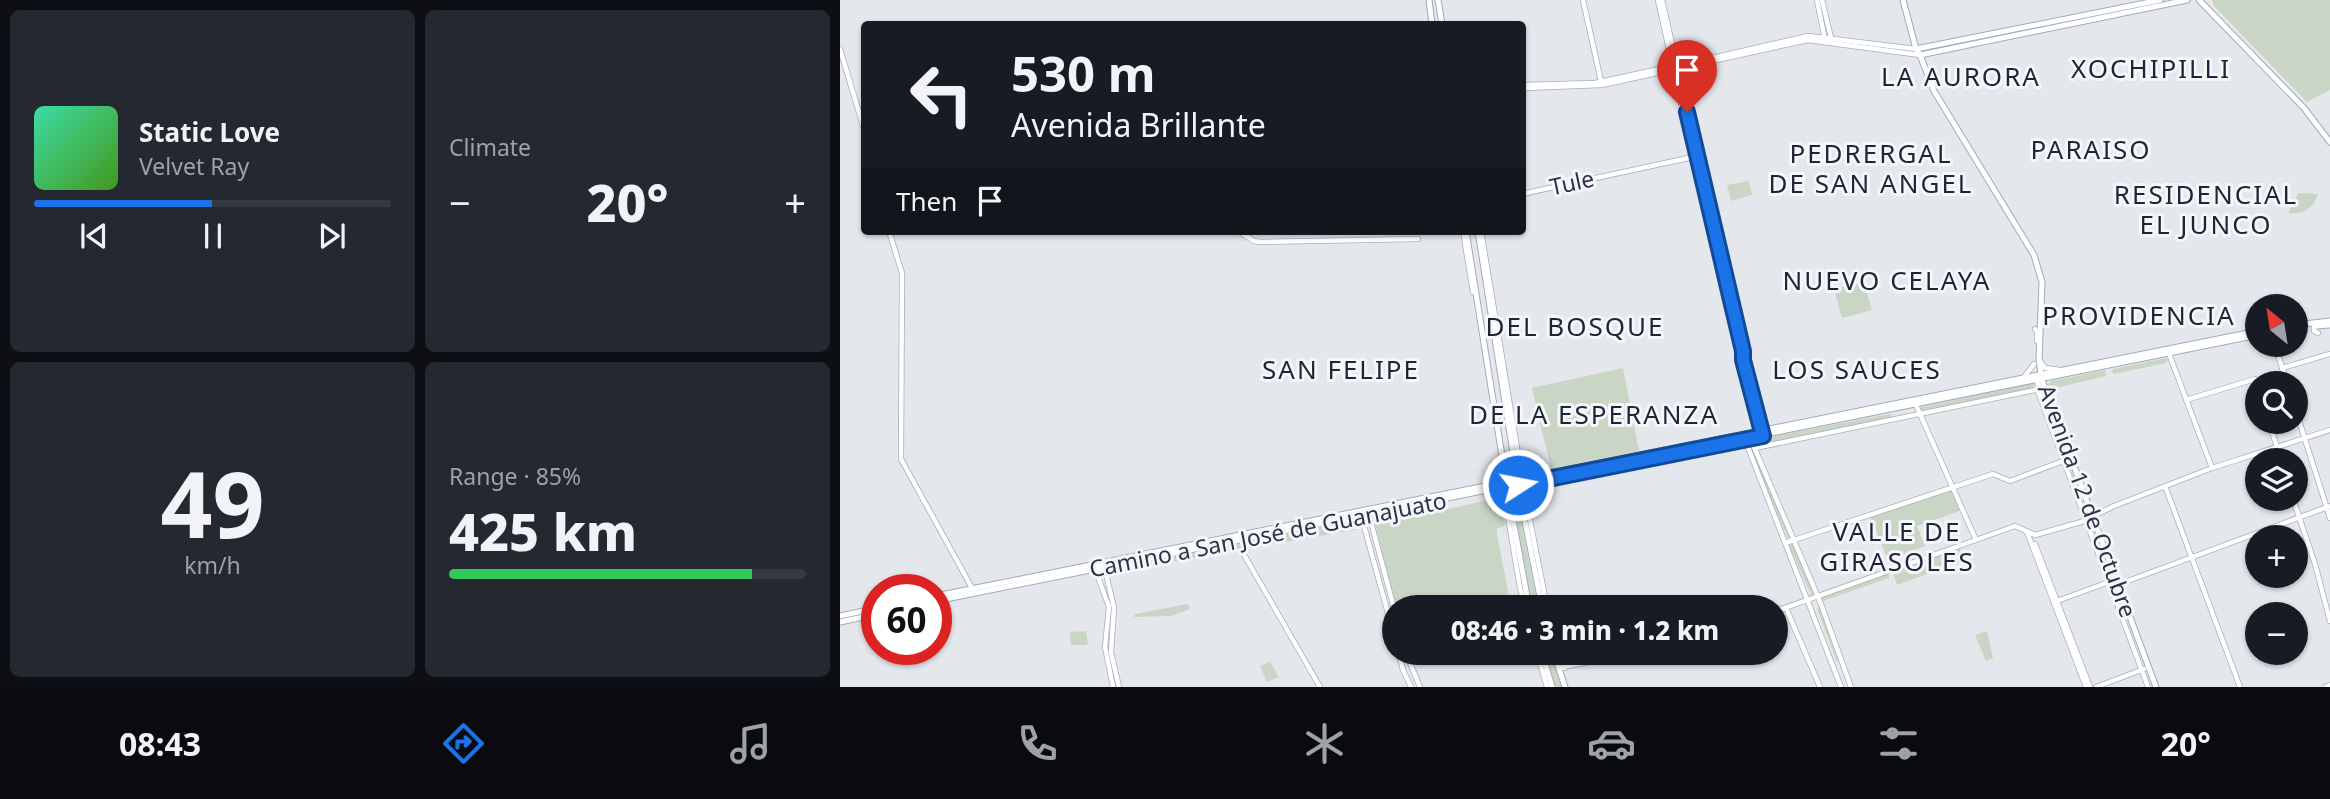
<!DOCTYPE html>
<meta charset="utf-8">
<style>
body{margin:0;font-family:"Noto Sans",sans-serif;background:#242831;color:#f1f3f6;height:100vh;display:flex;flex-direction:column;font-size:26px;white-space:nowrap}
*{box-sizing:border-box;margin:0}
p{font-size:23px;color:#9ea1a6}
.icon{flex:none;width:38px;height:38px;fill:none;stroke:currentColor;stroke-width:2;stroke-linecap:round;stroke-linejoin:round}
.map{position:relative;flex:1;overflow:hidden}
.side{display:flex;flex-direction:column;gap:10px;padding:10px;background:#0d0f14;width:840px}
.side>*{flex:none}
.guide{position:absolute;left:21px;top:21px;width:665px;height:214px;border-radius:7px;box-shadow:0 2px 5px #0004;background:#171b24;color:#f1f3f6;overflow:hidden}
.needle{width:46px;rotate:330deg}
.controls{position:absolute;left:1405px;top:294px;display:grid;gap:14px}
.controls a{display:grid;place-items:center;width:63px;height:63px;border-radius:50%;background:#171b24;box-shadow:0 2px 5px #0004;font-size:35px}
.speed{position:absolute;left:21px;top:574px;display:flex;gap:14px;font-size:35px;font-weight:700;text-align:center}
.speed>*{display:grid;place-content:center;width:91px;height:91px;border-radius:50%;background:#171b24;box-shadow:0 2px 5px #0004;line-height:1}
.speed .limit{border:10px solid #d22;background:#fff;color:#111}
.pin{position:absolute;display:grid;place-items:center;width:60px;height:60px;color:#fff;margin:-72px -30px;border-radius:50% 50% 50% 0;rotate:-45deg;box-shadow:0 0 7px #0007}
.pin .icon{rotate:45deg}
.me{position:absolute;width:77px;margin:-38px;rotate:79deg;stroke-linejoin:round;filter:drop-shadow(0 0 5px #0008)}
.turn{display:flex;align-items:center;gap:24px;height:147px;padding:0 35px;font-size:32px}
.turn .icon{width:91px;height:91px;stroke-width:2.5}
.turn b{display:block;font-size:49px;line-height:60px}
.then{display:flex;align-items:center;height:66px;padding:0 35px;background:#0003;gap:14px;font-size:26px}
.big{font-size:52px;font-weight:800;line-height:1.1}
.side .tile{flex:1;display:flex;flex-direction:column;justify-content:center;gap:10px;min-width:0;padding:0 24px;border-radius:10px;background:#242831}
.side .dial{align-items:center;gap:0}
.dial b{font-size:91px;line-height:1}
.song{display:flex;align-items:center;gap:21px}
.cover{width:84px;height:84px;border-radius:10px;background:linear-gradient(135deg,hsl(160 70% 55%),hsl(100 70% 35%))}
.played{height:7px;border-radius:4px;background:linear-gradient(90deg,#1a73e8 50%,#363941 50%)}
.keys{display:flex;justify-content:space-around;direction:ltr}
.heat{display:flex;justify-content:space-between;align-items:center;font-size:38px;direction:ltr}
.charge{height:10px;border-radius:5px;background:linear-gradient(90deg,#34c759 85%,#363941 0)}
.side .tiles{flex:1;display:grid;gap:10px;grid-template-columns:repeat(2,1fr)}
.trip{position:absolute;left:542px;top:595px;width:406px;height:70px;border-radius:35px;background:#171b24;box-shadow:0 2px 5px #0004;font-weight:800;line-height:70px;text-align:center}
.dock{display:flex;height:112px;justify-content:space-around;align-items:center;background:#090b0e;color:#9ea1a6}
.dock .icon{width:49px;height:49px}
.dock .current{color:#1a73e8}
.dock b{font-size:32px;color:#f1f3f6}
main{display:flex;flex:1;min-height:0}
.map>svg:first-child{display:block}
.green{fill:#c9d6c5}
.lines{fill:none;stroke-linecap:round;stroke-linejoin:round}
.secondary-casing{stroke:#a9aeb7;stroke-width:6}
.primary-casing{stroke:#a3abb8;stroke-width:7}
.secondary{stroke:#fff;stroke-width:4.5}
.primary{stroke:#fff;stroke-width:5}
.route-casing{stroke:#114b97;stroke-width:18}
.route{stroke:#1a73e8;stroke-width:12}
.labels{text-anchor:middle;stroke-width:6;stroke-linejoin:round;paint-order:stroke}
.street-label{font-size:23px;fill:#2b3445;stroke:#f4f6f9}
.quarter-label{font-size:26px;letter-spacing:2px;fill:#1d2536;stroke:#f4f6f9}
</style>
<main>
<section class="side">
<div class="tiles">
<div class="tile">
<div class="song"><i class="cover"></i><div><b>Static Love</b><p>Velvet Ray</p></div></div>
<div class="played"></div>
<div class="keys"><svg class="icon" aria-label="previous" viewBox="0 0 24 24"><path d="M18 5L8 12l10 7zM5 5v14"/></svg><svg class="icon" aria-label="pause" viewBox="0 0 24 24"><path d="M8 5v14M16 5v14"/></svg><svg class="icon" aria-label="next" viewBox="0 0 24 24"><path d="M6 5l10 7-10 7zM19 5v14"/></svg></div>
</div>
<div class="tile"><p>Climate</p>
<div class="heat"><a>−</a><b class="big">20°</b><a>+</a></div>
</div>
<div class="tile dial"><b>49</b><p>km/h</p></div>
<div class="tile"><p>Range · 85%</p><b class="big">425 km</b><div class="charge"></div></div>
</div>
</section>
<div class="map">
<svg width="1490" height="687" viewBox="0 0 1490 687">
<rect width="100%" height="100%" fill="#e4e7ec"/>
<g class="green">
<polygon points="1372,0 1490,0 1490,90 1467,102 1374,6"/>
<polygon points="909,181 912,195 891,201 887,185"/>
<path d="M1462,193l16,1c-5,15 -15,21 -30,19l10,-19z"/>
<polygon points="1024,282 1032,310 1002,318 994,289"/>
<polygon points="1326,358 1328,360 1326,363 1274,374 1272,372 1273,369"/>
<polygon points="783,368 799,451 711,469 692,388"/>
<polygon points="1265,370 1266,376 1207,390 1205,387 1211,381"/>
<polygon points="1193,384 1195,388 1080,412 1079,409 1082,407"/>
<polygon points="1050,414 1053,417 917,445 914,442 919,439"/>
<polygon points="910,441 952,539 948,538 906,444"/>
<polygon points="1112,488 1122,510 1077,526 1085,546 1048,560 1030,516"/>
<polygon points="673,493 676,496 698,607 692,607 685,579"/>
<polygon points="649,500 662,503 665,526 657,528 657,534 671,607 556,607 535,525"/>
<path d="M519,519l1,6 -5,5c-81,14 -163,28 -244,43l-2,-2 1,-2z"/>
<polygon points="951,543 953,544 975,595 972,597 949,545"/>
<polygon points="1119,547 1125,560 1057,585 1053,573"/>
<polygon points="1045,574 1049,575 1049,578 983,601 980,598"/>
<polygon points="348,604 350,609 331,616 294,617 295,614"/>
<polygon points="977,608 980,608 998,661 996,660"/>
<polygon points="246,631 248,645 231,645 230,632"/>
<polygon points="1147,631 1153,658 1146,661 1135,635"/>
<polygon points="705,653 712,653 722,687 715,687"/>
<polygon points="430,662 439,677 427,682 420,666"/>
</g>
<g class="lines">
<g class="secondary-casing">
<g id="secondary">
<polyline points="743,0 761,81"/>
<polyline points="818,0 886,306 922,431"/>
<polyline points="822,0 903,351 903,360"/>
<polyline points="977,0 985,40"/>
<polyline points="982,0 991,38"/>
<polyline points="0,49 24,129"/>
<polyline points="833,67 968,36 1076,49"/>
<polyline points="682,85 755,83 824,68"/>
<polyline points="682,88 762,85 968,40 1080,55"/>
<polyline points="682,194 853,157"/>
<polyline points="49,231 62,273 61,459 132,588"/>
<polyline points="398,231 414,241 420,242 578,239"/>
<polyline points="623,231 633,292"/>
<polyline points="641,231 682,478"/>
<polyline points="1474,324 1474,331 1478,333"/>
<polyline points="1195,329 1197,332 1197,341"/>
<polyline points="1435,345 1447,383"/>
<polyline points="1328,351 1372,468"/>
<polyline points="1200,361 1205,368 1220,370"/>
<polyline points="1442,368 1490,354"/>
<polyline points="1184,377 1194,364"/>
<polyline points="1197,389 1308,687"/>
<polyline points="1346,400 1415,379 1418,387"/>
<polyline points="1076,405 1136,540"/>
<polyline points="1456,411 1490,518"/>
<polyline points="1429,422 1441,460"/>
<polyline points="909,435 981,604 1011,687"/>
<polyline points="904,437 1001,687"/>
<polyline points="915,448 1200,389"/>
<polyline points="689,483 684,490 707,607"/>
<polyline points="1325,486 1400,687"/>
<polyline points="669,499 666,505 680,588 685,607"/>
<polyline points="1453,499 1475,564 1490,621"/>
<polyline points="528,511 555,612"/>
<polyline points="521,515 555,639"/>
<polyline points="1187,532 1246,687"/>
<polyline points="945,543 1153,474 1170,481 1223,461"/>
<polyline points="1195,544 1250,687"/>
<polyline points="403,553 480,687"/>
<polyline points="264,565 274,608 271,652 279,687"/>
<polyline points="260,566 258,577 269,607 265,647 273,687"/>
<polyline points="1277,585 1490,506"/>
<polyline points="1217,601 1269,582"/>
<polyline points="946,608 980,687"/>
<polyline points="936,611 1175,526 1195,535 1241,522 1274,506 1372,468 1490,430"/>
<polyline points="559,653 563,670 571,687"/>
<polyline points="566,653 580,687"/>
<polyline points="697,653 707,687"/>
<polyline points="719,653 724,668"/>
<polyline points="723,667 794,653"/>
<polyline points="1256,687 1304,669"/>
<polyline points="1486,687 1490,685"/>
</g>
</g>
<g class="primary-casing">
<g id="primary">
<polyline points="589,0 592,24"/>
<polyline points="598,0 602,24"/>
<polyline points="1063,0 1076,49 1080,55 1094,91 1194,255 1202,282 1199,360 1202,380 1316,687"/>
<polyline points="1359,0 1464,108 1490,142"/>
<polyline points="1076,49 1320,0"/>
<polyline points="1080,55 1347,0"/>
<polyline points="626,231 667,487 689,607"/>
<polyline points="638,231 679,491 702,607"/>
<polyline points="1456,325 1490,321"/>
<polyline points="1476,326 1490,325"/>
<polyline points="1197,381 1213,424"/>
<polyline points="96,596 1418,331"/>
<polyline points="96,601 1418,335"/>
<polyline points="0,616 37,608"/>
<polyline points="0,622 37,614"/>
<polyline points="702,653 712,687"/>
<polyline points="714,653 725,687"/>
</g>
</g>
<use href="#secondary" class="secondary"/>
<use href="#primary" class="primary"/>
</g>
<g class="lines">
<g class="route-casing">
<polyline id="route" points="678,485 923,436 903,360 903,351 847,112"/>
</g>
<use href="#route" class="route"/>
</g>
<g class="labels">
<g class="street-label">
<text transform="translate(732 183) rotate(-12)" y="8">Tule</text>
<text transform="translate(1247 501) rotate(70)" y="8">Avenida 12 de Octubre</text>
<text transform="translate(428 535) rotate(-11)" y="8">Camino a San José de Guanajuato</text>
</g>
<g class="quarter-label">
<text x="1311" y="78">XOCHIPILLI</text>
<text x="1121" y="86">LA AURORA</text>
<text x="1251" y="159">PARAISO</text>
<text x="1031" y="163">PEDRERGAL<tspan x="1031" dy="30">DE SAN ANGEL</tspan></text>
<text x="1366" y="204">RESIDENCIAL<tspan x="1366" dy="30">EL JUNCO</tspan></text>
<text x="1047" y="290">NUEVO CELAYA</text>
<text x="1299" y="325">PROVIDENCIA</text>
<text x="735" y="336">DEL BOSQUE</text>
<text x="501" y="379">SAN FELIPE</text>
<text x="1017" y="379">LOS SAUCES</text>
<text x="754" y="424">DE LA ESPERANZA</text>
<text x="1057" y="541">VALLE DE<tspan x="1057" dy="30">GIRASOLES</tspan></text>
</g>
</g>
</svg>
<div class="controls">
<a><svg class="needle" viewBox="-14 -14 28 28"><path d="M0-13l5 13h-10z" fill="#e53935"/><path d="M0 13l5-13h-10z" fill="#9ea1a6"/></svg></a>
<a><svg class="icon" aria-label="search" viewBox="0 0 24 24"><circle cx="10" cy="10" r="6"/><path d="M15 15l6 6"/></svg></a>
<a><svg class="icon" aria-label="layers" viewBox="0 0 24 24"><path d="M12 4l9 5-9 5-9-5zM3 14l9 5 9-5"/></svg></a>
<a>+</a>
<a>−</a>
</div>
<div class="speed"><div class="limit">60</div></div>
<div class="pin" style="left:847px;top:112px;background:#d93025"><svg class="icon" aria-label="arrive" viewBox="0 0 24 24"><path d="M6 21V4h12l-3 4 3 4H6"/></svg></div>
<svg class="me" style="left:678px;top:485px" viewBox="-20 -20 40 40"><circle r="17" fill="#1a73e8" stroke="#fff" stroke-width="3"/><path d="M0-11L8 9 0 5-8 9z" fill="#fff"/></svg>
<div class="trip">08:46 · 3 min · 1.2 km</div>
<div class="guide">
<div class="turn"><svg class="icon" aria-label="left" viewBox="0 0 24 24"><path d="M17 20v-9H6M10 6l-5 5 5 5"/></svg><div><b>530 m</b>Avenida Brillante</div></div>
<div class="then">Then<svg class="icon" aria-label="arrive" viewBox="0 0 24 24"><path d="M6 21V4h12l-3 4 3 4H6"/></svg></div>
</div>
</div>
</main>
<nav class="dock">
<b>08:43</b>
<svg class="icon current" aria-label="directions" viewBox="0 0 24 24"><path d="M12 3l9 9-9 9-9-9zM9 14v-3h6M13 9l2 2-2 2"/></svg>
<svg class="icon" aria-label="music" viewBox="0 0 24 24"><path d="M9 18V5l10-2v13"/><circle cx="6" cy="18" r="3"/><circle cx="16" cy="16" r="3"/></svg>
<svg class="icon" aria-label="phone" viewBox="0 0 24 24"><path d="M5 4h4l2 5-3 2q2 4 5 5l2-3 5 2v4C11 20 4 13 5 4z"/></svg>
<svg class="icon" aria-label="climate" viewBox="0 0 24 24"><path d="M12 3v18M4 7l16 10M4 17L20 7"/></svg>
<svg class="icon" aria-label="car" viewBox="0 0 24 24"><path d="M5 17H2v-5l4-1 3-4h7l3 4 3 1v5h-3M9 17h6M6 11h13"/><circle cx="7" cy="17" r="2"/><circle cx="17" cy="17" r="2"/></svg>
<svg class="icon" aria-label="filters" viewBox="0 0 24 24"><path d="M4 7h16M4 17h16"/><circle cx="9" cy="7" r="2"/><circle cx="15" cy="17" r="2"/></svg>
<b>20°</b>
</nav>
